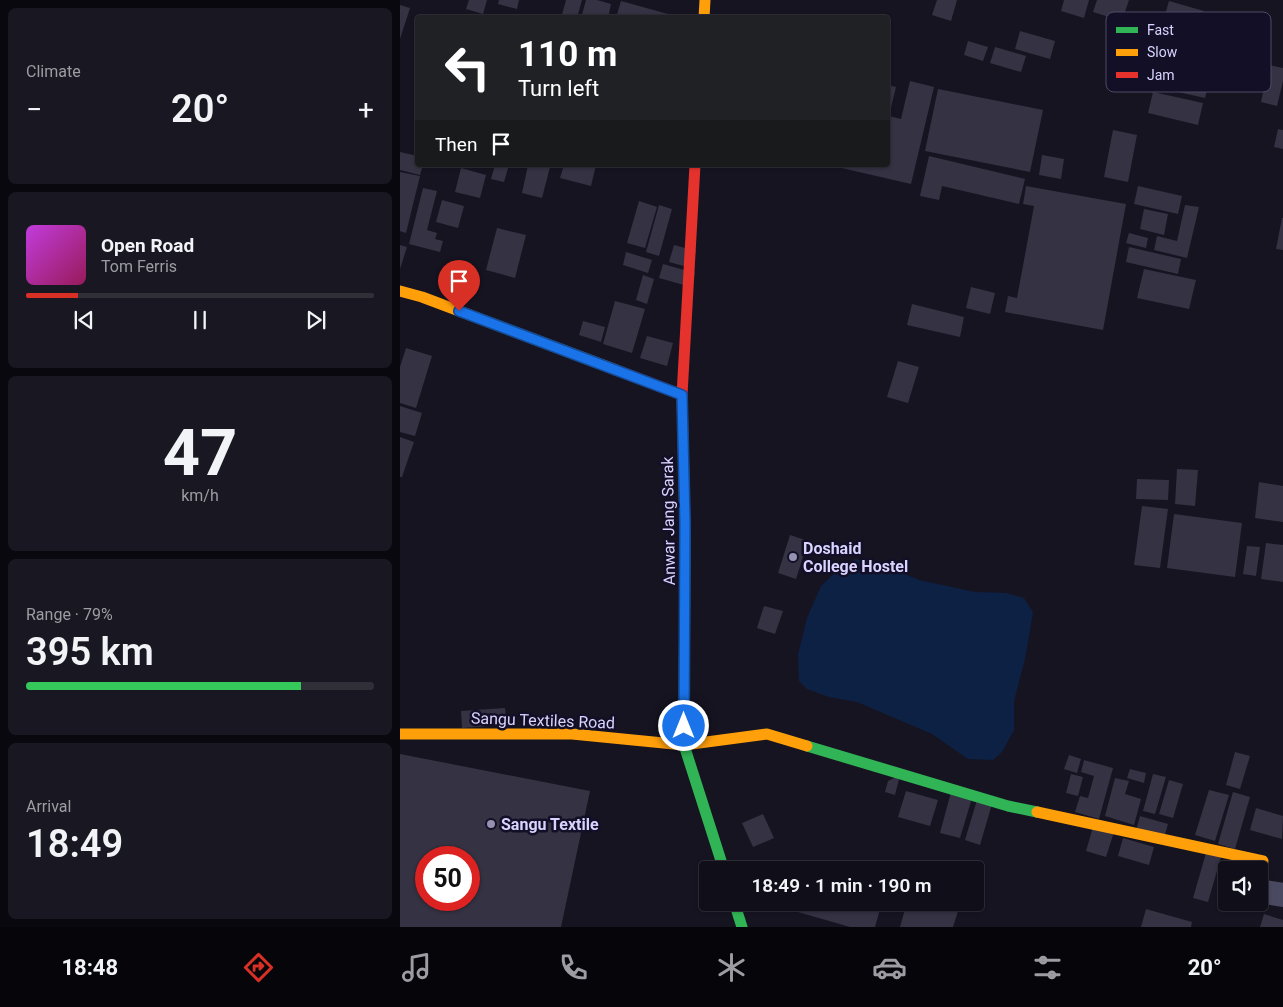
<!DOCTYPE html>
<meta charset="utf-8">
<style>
body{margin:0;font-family:Roboto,sans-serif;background:#191822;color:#f1f3f6;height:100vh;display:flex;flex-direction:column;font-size:19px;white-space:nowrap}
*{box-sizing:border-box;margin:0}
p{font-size:16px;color:#9c9ca2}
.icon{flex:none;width:28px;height:28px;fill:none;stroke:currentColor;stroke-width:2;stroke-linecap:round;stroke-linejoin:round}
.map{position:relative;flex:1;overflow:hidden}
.panel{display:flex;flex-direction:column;gap:8px;padding:8px;background:#09080e;width:400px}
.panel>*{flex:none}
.guide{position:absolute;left:15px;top:15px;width:475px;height:152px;border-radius:5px;box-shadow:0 1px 4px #0004,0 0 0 1px #302f38;background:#202124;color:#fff;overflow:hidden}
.fabs{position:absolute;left:818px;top:861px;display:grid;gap:10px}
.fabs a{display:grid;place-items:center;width:50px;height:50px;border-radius:5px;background:#100f19;box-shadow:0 1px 4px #0004,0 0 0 1px #302f38;font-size:25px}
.speed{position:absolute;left:15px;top:846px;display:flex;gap:10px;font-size:25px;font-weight:700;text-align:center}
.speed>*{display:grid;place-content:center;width:65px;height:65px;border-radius:50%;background:#100f19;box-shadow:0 1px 4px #0004,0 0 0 1px #302f38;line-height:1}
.speed .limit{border:8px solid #d22;background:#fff;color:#111}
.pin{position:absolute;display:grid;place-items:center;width:42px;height:42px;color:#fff;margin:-51px -21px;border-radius:50% 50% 50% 0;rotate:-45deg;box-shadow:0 0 5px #0007}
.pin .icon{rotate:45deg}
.me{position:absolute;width:55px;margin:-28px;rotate:0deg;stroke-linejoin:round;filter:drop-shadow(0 0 4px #0008)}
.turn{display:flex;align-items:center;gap:18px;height:105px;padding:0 20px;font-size:22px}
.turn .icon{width:65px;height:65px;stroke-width:2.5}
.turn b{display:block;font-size:35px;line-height:42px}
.then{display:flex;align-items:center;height:48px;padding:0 20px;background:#0003;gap:10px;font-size:19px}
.big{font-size:38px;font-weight:600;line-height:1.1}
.panel .widget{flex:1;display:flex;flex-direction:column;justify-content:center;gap:8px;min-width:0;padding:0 18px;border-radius:8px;background:#191822}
.panel .dial{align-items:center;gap:0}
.dial b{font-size:65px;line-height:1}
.song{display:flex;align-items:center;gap:15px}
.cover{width:60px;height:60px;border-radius:8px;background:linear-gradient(135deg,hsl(290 70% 55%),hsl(330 70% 35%))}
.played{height:5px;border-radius:2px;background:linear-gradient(90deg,#d93025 15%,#302f38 15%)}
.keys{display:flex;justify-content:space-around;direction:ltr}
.heat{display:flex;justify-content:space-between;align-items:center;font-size:28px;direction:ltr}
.charge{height:8px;border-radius:4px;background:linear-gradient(90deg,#34c759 79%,#302f38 0)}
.trip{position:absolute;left:299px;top:861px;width:285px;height:50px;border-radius:5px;background:#100f19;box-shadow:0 1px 4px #0004,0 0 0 1px #302f38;font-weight:600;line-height:50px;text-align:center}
.menu{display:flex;height:80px;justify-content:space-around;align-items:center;background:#06060a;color:#9c9ca2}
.menu .icon{width:35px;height:35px}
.menu .on{color:#d93025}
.menu b{font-size:22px;color:#f1f3f6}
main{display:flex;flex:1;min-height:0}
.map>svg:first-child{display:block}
.water{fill:#0d2144}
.building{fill:#343243;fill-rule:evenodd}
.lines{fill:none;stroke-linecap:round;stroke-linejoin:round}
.street{stroke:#4a4962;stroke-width:24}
.fast{stroke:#30b455;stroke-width:11}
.slow{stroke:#ff9f0a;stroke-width:11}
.jam{stroke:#e5322d;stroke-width:11}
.route-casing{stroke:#114b97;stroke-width:12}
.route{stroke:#1a73e8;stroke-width:9}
.poi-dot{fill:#9591b1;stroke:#130f26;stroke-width:2}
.labels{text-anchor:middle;stroke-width:5;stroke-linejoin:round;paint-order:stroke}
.street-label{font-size:16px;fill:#d9d4ff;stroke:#130f26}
.poi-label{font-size:16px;font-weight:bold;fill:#d9d4ff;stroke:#130f26;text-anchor:start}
.key{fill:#130f26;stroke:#4e4a67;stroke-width:1}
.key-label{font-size:14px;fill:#d9d4ff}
</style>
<main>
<section class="panel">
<div class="widget"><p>Climate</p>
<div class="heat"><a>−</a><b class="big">20°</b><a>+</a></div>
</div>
<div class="widget">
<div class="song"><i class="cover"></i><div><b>Open Road</b><p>Tom Ferris</p></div></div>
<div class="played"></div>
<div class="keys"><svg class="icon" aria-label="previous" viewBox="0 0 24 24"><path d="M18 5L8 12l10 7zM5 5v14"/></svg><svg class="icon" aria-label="pause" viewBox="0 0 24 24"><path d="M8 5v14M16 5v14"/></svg><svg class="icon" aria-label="next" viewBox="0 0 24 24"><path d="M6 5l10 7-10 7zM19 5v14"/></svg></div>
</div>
<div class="widget dial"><b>47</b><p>km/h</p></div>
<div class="widget"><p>Range · 79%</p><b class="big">395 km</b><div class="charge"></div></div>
<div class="widget"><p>Arrival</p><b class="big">18:49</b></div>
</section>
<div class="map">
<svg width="883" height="927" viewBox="0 0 883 927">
<rect width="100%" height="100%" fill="#161421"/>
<polygon class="water" points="455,559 486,566 519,580 575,592 606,593 624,598 633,612 625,659 614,701 614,730 602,752 593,760 568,759 532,734 457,702 429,697 407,689 399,681 398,655 407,618 421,586 439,569"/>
<g class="building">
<polygon points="69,0 87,0 83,14 66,9"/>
<polygon points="99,0 119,0 117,9 98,4"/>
<polygon points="166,0 182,0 177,18 161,18"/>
<polygon points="186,0 197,0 211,4 208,18 181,18"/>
<polygon points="537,0 557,0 551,21 532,15"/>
<polygon points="664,0 689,0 684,18 661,11"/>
<polygon points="697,0 729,0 722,21 693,12"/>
<polygon points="221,1 268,14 267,18 216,18"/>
<polygon points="769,1 804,11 787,70 752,60"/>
<polygon points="0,5 10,8 0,39"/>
<polygon points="620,31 655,41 650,59 615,49"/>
<polygon points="568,41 588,47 583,61 564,55"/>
<polygon points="595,47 626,56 621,72 590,63"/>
<polygon points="869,65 883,68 883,81 877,106 861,102"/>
<polygon points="754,70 809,82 805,98 751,86"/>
<polygon points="510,81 534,87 511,184 433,166 488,165 488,85 496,87 489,116 501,119"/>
<polygon points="538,89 643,110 630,172 525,151"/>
<polygon points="753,92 803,103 798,125 748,113"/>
<polygon points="878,129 883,130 883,149 874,147"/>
<polygon points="713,130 737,135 728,182 704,177"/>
<polygon points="0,152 18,156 18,165 23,165 20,175 0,170"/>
<polygon points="642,155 664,159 661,179 639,175"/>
<polygon points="529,156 625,179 619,204 542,186 539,200 520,196"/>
<polygon points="95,165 109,165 104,182 91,179"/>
<polygon points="128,165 150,167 142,198 122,193"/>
<polygon points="164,165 196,165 191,186 160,178"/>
<polygon points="61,168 86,175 80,198 55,192"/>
<polygon points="0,172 20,176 6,233 0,231"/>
<polygon points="626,186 726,204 703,330 605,312 608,296 617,298 634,206 623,204"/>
<polygon points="738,186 782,196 778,214 734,204"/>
<polygon points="23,188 37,191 27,230 37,233 35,239 43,241 40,252 9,244"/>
<polygon points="42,200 64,206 58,228 36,222"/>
<polygon points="239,201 257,207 245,248 227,243"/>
<polygon points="259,205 272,209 259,256 246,252"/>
<polygon points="785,205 799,207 787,258 754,250 757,236 777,241"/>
<polygon points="744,209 768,214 764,235 740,229"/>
<polygon points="882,218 883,218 883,250 876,249"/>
<polygon points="97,228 126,235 115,278 86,270"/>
<polygon points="729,233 748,238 746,248 726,243"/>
<polygon points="0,245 7,247 0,269"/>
<polygon points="274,245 296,251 291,268 269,262"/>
<polygon points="729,247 781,259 778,274 726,262"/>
<polygon points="226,252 252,260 248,273 223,265"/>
<polygon points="263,264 295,273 291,287 259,278"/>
<polygon points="744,269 796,280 789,309 737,298"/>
<polygon points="243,275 254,279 247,304 236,300"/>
<polygon points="571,287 595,293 590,314 566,308"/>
<polygon points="215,301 245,309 232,353 203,344"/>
<polygon points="512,304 564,317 560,337 507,325"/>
<polygon points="183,321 205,327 201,342 179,335"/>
<polygon points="247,336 273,343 267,366 240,358"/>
<polygon points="6,348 32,356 16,408 0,403 0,367"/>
<polygon points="498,361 519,367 508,403 487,397"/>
<polygon points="0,406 22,413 15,436 0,432"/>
<polygon points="0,437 14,442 2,477 0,477"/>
<polygon points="777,469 798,470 795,506 775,504"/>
<polygon points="737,479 769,480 768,500 736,499"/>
<polygon points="859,482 883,486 883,522 855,518"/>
<polygon points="742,506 768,509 760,568 734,565"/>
<polygon points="774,514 842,523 835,577 767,568"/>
<polygon points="390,535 408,541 396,579 378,573"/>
<polygon points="866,543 883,545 883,582 861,579"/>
<polygon points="847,546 860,547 856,576 843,574"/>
<polygon points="364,606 383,611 375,634 357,628"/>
<polygon points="105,708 107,725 62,728 61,711"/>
<polygon points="835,752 850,756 840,789 826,785"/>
<path d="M0,754l190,37 -29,136h-161zM26,858h43v42h-43z"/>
<polygon points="669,755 681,759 677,773 664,769"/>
<polygon points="684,760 713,768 699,819 675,812 680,796 688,798 694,776 681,772"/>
<polygon points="730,769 746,773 744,783 727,778"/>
<polygon points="671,774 683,777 678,796 666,793"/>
<polygon points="753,774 766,777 755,814 743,811"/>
<polygon points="500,775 495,795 485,792 488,781"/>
<polygon points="715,778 729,781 725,794 741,799 734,825 705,816"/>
<polygon points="769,780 783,784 773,818 759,814"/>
<polygon points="809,790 829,795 815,841 795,835"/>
<polygon points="506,791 538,800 530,826 498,817"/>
<polygon points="551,792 572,798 560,838 540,833"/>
<polygon points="833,792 850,797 835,849 818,844"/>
<polygon points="577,800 592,804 580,845 565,840"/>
<polygon points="856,808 883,816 882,839 850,830"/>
<polygon points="363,814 374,838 353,847 342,823"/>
<polygon points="740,816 768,824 764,838 736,830"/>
<polygon points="693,827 714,832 706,857 686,851"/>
<polygon points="723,838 754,847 749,865 718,856"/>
<polygon points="806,853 821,857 808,902 793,898"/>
<polygon points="826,884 826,902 841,902 839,909 820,904"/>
<polygon points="378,902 482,902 475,927 450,927 377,906"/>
<polygon points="507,902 541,902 559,908 553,927 500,927"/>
<polygon points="746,909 792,922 791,927 741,927"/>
<polygon points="864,914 883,920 883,927 860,927"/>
</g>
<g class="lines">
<polyline class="street" points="859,891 883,895"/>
<g class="fast">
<polyline points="285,527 284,745 324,870"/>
<polyline points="407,746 608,806 637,812"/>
<polyline points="334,902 342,927"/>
</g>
<g class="slow">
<polyline points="304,18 305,0"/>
<polyline points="0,291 22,297 216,370"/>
<polyline points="0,734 172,734 284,745 367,734 407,746"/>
<polyline points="637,812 863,861 859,883"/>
</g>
<g class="jam">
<polyline points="216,370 282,395"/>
<polyline points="285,527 282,395 295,165"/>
</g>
</g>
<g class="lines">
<g class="route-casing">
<polyline id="route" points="59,311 282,395 285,523 284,726"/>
</g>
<use href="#route" class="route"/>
</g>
<g class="poi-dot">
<circle cx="393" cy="557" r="5"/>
<circle cx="91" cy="824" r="5"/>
</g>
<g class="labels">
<g class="street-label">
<text transform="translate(268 521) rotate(-91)" y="6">Anwar Jang Sarak</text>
<text transform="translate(143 720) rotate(2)" y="6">Sangu Textiles Road</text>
</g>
<g class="poi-label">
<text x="403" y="554">Doshaid<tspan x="403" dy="18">College Hostel</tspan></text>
<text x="101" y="830">Sangu Textile</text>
</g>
</g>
<rect x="706" y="12" width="165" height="80" rx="8" class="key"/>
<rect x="716" y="27" width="22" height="6" fill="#30b455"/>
<rect x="716" y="49" width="22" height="7" fill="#ff9f0a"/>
<rect x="716" y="72" width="22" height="6" fill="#e5322d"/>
<g class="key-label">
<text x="747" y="35">Fast</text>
<text x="747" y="57">Slow</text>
<text x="747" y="80">Jam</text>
</g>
</svg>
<div class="fabs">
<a><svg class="icon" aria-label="sound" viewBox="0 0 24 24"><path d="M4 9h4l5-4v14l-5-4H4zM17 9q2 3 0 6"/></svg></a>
</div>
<div class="speed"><div class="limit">50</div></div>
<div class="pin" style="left:59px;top:311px;background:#d93025"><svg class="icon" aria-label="arrive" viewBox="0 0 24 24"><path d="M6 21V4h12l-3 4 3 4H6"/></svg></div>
<svg class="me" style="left:284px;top:726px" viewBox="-20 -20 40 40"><circle r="17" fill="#1a73e8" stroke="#fff" stroke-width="3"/><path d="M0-11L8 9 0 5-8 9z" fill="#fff"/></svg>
<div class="trip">18:49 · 1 min · 190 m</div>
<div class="guide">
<div class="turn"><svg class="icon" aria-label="left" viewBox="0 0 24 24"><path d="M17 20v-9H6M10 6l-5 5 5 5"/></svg><div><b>110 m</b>Turn left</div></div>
<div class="then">Then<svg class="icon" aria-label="arrive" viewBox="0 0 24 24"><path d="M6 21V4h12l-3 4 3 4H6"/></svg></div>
</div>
</div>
</main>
<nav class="menu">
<b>18:48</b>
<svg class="icon on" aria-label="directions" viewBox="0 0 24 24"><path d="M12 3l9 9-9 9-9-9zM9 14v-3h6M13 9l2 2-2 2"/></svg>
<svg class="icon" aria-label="music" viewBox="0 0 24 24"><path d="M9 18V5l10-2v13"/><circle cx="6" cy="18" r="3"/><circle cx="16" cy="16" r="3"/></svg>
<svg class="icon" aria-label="phone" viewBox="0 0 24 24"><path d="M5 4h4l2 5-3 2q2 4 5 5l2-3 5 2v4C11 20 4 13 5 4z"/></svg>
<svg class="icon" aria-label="climate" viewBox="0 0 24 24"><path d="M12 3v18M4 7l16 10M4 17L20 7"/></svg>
<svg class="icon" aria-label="car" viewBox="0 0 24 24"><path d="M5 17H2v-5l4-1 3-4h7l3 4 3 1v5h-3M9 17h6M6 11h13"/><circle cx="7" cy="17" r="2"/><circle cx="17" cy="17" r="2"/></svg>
<svg class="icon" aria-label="filters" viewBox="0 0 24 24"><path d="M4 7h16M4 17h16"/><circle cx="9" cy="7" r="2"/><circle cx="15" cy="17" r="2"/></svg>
<b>20°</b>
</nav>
